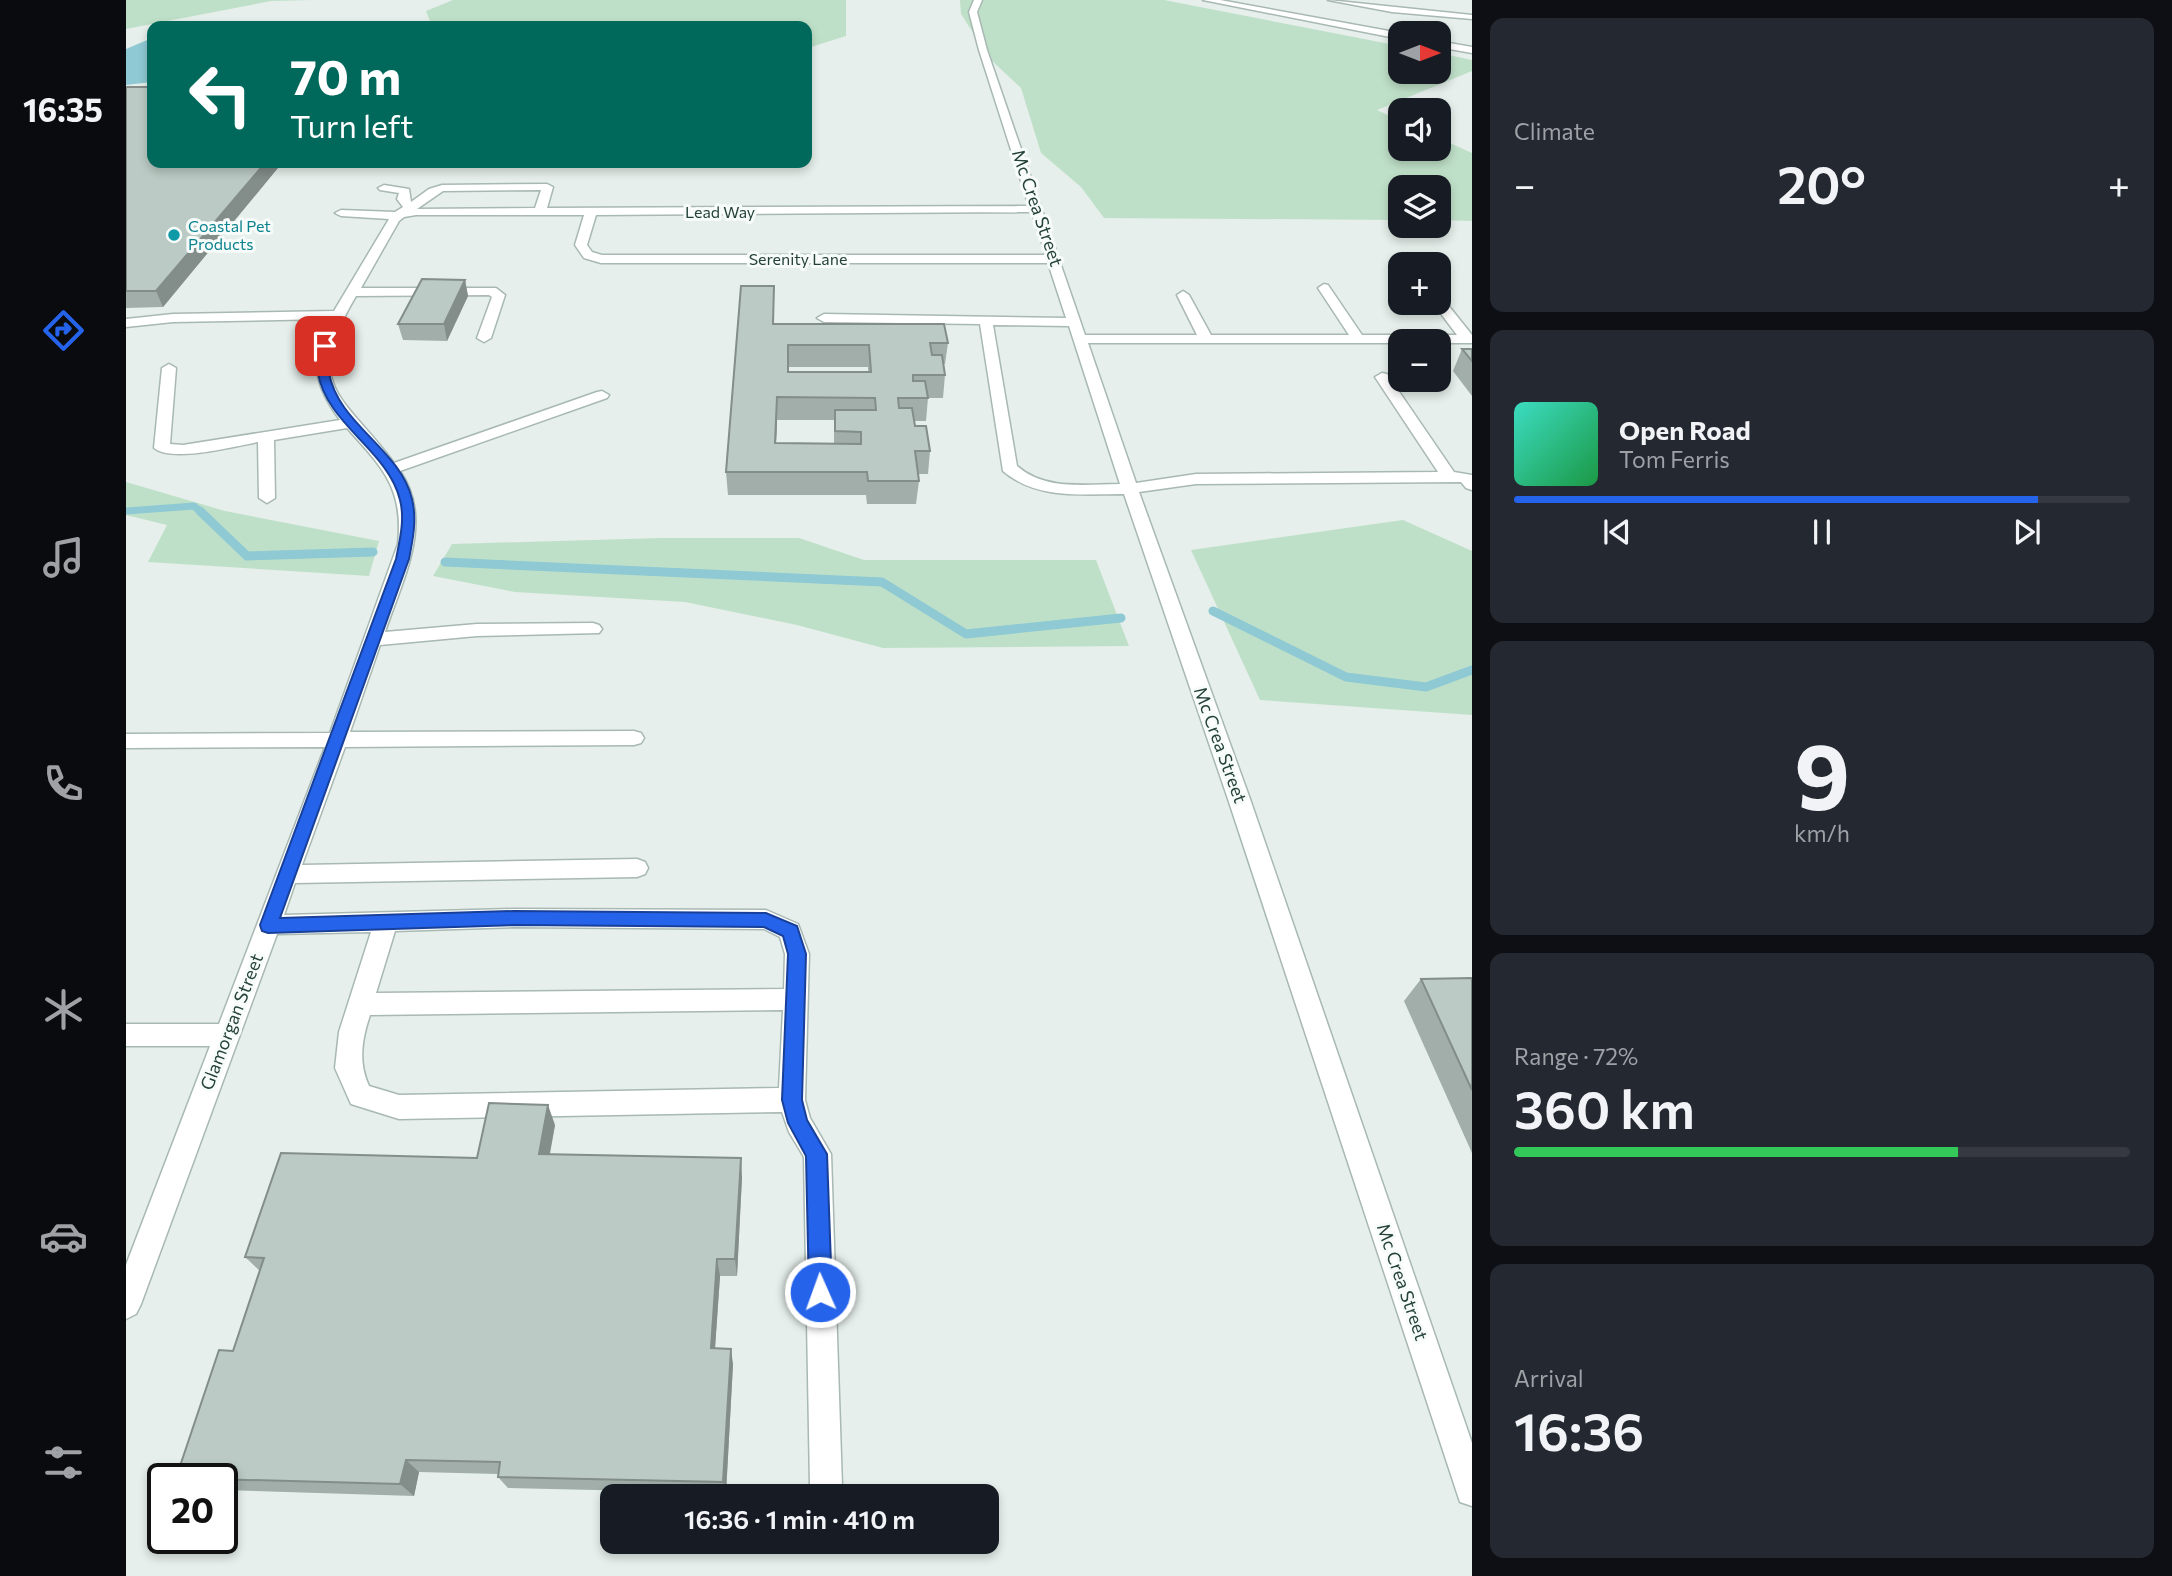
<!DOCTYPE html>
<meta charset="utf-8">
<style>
body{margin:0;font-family:Commissioner,sans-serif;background:#242831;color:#f1f3f6;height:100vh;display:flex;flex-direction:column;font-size:26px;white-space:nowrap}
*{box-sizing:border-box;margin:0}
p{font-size:23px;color:#9ea1a6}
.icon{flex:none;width:38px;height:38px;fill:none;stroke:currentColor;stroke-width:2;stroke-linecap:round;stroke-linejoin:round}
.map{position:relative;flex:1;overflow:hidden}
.side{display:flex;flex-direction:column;gap:18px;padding:18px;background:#0d0f14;width:700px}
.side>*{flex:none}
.guide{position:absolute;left:21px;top:21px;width:665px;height:147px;border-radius:14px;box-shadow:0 4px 10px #0003;background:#00695c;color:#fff;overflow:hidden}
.needle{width:46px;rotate:90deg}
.tools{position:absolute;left:1262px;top:21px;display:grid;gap:14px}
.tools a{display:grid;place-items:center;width:63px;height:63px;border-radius:14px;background:#171b24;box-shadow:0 4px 10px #0003;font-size:35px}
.speed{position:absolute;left:21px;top:1463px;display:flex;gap:14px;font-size:35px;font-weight:700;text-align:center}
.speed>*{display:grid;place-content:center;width:91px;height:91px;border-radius:50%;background:#171b24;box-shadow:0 4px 10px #0003;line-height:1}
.speed .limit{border:4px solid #111;border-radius:10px;background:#fff;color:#111}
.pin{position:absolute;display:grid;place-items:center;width:60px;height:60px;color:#fff;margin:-30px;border-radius:14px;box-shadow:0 4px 10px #0006}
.me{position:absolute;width:77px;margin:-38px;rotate:358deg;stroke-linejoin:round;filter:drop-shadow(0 0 5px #0008)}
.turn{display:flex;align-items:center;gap:24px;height:147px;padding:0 28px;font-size:32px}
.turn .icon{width:91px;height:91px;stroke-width:2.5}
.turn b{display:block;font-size:49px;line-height:60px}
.big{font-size:52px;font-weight:600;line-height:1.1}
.side .tile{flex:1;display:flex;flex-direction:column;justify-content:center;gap:10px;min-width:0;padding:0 24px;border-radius:14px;background:#242831}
.side .dial{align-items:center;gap:0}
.dial b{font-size:91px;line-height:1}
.song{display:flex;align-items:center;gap:21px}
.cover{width:84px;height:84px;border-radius:10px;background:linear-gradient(135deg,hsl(170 70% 55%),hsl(140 70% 35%))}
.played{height:7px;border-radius:4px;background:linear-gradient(90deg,#2563eb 85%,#363941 85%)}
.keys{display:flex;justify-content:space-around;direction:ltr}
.heat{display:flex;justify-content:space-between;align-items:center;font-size:38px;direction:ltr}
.charge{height:10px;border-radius:5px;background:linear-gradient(90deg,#34c759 72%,#363941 0)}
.trip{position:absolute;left:474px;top:1484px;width:399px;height:70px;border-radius:14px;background:#171b24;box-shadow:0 4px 10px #0003;font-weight:600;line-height:70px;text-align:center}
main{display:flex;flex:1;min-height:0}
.tabs{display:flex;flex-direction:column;width:126px;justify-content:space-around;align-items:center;background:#090b0e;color:#9ea1a6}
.tabs .icon{width:49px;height:49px}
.tabs .selected{color:#2563eb}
.tabs b{font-size:32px;color:#f1f3f6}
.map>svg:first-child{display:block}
.green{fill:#bfe0c8}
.water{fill:#8ec9d4}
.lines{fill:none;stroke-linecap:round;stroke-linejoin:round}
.stream-far1{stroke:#8ec9d4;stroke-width:7}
.stream{stroke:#8ec9d4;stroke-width:9}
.minor-casing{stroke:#a8b8b2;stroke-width:3}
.minor{fill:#fff;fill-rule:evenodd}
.wall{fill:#a1aea9;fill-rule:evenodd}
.shaded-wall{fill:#838d89}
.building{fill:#bbcac4;stroke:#838d89;stroke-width:2;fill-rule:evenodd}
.route{fill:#2563eb;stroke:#184099;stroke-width:2}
.culture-dot{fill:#0f9aa8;stroke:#f7fbf9;stroke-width:2.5}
.labels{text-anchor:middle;stroke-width:6;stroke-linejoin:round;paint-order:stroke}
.far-street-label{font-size:16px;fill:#24423a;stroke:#f7fbf9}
.far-culture-label{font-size:16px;fill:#0d838f;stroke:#f7fbf9;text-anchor:start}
.street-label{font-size:18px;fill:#24423a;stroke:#f7fbf9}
</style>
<main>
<nav class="tabs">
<b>16:35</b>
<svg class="icon selected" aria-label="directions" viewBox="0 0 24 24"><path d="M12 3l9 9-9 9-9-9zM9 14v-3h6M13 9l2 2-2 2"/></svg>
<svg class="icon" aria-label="music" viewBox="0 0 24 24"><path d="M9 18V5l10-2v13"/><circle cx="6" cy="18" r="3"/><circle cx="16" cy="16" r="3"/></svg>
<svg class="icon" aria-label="phone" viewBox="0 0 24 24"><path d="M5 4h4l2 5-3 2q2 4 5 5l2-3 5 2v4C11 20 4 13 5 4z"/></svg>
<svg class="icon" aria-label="climate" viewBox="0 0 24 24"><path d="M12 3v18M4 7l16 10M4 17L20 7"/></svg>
<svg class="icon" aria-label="car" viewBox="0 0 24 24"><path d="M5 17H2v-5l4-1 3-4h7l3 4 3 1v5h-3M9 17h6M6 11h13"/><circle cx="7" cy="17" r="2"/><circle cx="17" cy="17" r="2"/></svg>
<svg class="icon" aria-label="filters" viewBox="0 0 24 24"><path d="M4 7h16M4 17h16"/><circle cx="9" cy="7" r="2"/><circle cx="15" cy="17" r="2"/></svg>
</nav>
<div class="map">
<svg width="1346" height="1576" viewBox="0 0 1346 1576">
<rect width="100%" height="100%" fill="#e6efeb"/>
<g class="green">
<polygon points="0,0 187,0 145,1 0,29"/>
<polygon points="327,0 720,0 720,36 685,47 681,47 681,26 306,26 300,11"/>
<polygon points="834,0 1038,0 1274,46 1274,72 1312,72 1313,53 1346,60 1346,71 1251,110 1274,121 1274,149 1312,149 1313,138 1346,153 1346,221 1313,220 1312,187 1274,187 1274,220 978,218 955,187 915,153 895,88 864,59 835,14"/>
<polygon points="0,482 99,511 253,541 243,576 22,562 41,525 0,515"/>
<polygon points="1277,520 1346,551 1346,715 1134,700 1065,550"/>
<polygon points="534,538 673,538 738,560 970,560 1003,646 757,648 671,625 559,602 389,592 307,576 326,544"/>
</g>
<polygon class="water" points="26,38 26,82 0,85 0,49"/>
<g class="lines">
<polyline class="stream-far1" points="0,511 68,506 76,513"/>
<g class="stream">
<polyline points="74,511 121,556 247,552"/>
<polyline points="319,562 756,582 840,634 995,618"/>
<polyline points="1087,611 1220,677 1300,687 1346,670"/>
</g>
<g class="minor-casing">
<g id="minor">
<path d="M848,0h8l-5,12 10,38 98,285h112l-20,-40 6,-4 6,4 22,40h138l-31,-47 6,-4 4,1 34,50h95l-24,-32h5l1,-4 5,1 28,35v8h-384l48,140 60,-9 242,-2 -63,-95 7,-4 5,1 67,98 18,3v15l-6,-2 -5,-6 -265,2 -57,8 111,307 222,644v63l-12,-4 -4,-12 -228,-691 -104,-305c-42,0 -87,6 -121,-23l-23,-147 -156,-2 -7,-4 7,-4 242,4 -18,-55h-447l-17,-5 -9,-13 9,-30h-168l-12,2 -5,4 -38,67h135l9,7 -14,43 -7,4 -7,-4 15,-41 -3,-2 -133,1c-54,92 -15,96 38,167l203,-71 5,-1 7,4 -2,3 -207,73c35,50 2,110 -15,161l92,-8 116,-1 6,2 3,4 -3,4 -122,3 -97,9 -30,87 284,-1 7,2 3,5 -3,5 -7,2 -289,2 -43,118 335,-6 8,3 3,6 -3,6 -8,3 -342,6 -11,32 230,-6 252,1 32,14 11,30 -4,146 5,18 21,36 11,332 -4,10h-24l-4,-10 -6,-329 -15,-25 -7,-20 -383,7 -48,-15 -16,-36 4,-36 32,-100 -94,2 -136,370 -5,10 -10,5v-54l84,-219h-84v-22h93l106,-277 -199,1v-14l204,-1 68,-189c6,-56 -16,-77 -51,-116l-73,12 1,58 -8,5 -8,-5 -1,-56c-22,4 -87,21 -104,6l8,-80 7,-4 7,4 -6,76 13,1 157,-25c-27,-36 -30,-60 -10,-101l-157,3 -47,5v-8l47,-5 161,-3 55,-92 -48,-3 -6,-3 6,-3 54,2 8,-5 -6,-8 2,-6 -19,-3 -2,-2 6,-3 25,4 2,13 18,-13 13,-4 105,-1 6,3 -6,21 482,-2 -50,-156 -10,-38zM415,190l-6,18 -118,1 26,-18zM906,212l14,43h-444l-10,-3 -5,-7 9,-30zM867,325l76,1 51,158c-35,0 -74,7 -103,-18zM388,927l250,2 16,8 5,17 -1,35 -408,4 19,-62zM657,1010l-4,78 -380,7 -30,-9c-11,-24 -7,-47 1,-71z"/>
<polygon points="1077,0 1094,0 1274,33 1274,39"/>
<polygon points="1202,0 1346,15 1346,19 1266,12"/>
<polygon points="1312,41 1346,47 1346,53 1312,47"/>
</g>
</g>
<use href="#minor" class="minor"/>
</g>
<g class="wall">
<polygon points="0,87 26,163 156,163 37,307 0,308"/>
<polygon points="339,280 342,296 321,341 277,340 272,324"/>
<path d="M648,286v38l174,19 -3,21h-2l2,11 -2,23h-15l-2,23h-12l1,5 15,25 -2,23h-10l1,7 -3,23h-49l-1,-9h-138l-2,-23zM662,367h80v5h-80zM651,420h57v24l-58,-1z"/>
<polygon points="1336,349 1346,349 1346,396 1327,371"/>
<polygon points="1346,978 1346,1153 1278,1001 1295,979"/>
<polygon points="429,1125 424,1154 616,1177 611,1276 594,1276 589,1348 607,1364 600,1493 382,1488 372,1477 372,1474 293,1472 288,1496 96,1490 96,1479 50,1478 107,1351 134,1271 119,1257"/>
</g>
<g class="shaded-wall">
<polygon points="139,163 156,163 37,307 30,291"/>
<polygon points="339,280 342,296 321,341 318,324"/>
<polygon points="651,397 651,420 649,466 649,443"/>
<polygon points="422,1105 429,1125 420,1173 413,1154"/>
<polygon points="615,1158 616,1177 611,1276 609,1259"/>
<polygon points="591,1259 594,1276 588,1363 585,1348"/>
<polygon points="605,1349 607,1364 600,1493 597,1482"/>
<polygon points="280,1460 293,1472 288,1496 274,1484"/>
</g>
<g class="building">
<polygon points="0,87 26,87 26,163 139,163 30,291 0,291"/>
<polygon points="296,279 339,280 318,324 272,324"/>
<path d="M615,286h33l-1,38h171l4,19h-18l2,12h10l3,20h-32v6h12l3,17h-30l1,10h13l3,18h11l4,25h-15l4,30h-51l-1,-9h-141zM662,345h81l2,27h-83zM651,397l98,1 1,12h-41v21l26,1v12l-86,-1z"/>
<polygon points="1336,349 1346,349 1346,361"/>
<polygon points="1346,978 1346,1090 1295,979"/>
<polygon points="363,1103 422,1105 413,1154 615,1158 609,1259 591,1259 585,1348 605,1349 597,1482 372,1477 374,1462 280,1460 274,1484 50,1478 93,1350 107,1351 138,1258 119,1257 155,1153 351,1158"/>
</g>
<path class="route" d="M199,343l6,3c-1,9 -4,19 -2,27 9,51 71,76 83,126 5,20 1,40 -3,60l-129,359 234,-7 252,2 31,13 9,28 -4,146 5,20 20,34 5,138 -4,8 -8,3 -7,-3 -4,-8 -3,-136 -18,-33 -6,-23 6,-146 -5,-18 -19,-9 -250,-2 -246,8 -6,-2 -2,-6 136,-366c4,-20 9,-40 4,-59 -12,-50 -73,-75 -82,-127 -1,-8 1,-18 2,-27z"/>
<circle class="culture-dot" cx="48" cy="235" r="7"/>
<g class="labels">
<g class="far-street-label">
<text x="594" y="218">Lead Way</text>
<text x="672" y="265">Serenity Lane</text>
</g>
<g class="far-culture-label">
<text x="62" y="232">Coastal Pet<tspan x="62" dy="18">Products</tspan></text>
</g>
<g class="street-label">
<text transform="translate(911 208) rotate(71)" y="6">Mc Crea Street</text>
<text transform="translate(1094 745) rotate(70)" y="6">Mc Crea Street</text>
<text transform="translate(106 1022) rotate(-69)" y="6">Glamorgan Street</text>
<text transform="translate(1276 1282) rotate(71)" y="6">Mc Crea Street</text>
</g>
</g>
</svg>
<div class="tools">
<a><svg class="needle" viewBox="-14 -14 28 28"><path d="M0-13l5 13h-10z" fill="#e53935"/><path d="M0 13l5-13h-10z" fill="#9ea1a6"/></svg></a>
<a><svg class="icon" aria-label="sound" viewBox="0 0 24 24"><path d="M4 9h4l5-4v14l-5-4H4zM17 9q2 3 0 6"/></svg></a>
<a><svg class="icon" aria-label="layers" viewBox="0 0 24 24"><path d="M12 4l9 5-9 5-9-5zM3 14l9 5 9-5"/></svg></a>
<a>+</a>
<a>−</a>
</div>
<div class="speed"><div class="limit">20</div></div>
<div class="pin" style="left:199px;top:346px;background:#d93025"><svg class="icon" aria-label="arrive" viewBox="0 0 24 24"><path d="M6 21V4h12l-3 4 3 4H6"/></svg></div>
<svg class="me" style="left:694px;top:1292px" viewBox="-20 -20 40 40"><circle r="17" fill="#2563eb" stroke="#fff" stroke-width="3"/><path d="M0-11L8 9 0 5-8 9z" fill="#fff"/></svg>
<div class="trip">16:36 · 1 min · 410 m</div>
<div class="guide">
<div class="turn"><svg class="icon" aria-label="left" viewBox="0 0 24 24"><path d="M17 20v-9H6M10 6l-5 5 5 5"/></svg><div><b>70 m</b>Turn left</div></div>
</div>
</div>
<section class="side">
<div class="tile"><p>Climate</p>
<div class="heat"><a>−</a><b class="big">20°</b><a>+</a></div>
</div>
<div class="tile">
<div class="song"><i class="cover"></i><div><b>Open Road</b><p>Tom Ferris</p></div></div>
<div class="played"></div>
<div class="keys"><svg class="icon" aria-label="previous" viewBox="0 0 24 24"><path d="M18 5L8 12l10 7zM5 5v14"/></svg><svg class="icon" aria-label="pause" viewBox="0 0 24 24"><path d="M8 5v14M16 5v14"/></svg><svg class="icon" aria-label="next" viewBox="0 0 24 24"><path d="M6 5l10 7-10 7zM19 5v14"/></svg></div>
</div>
<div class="tile dial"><b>9</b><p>km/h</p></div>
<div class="tile"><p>Range · 72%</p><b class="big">360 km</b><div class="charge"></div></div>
<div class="tile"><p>Arrival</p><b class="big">16:36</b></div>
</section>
</main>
